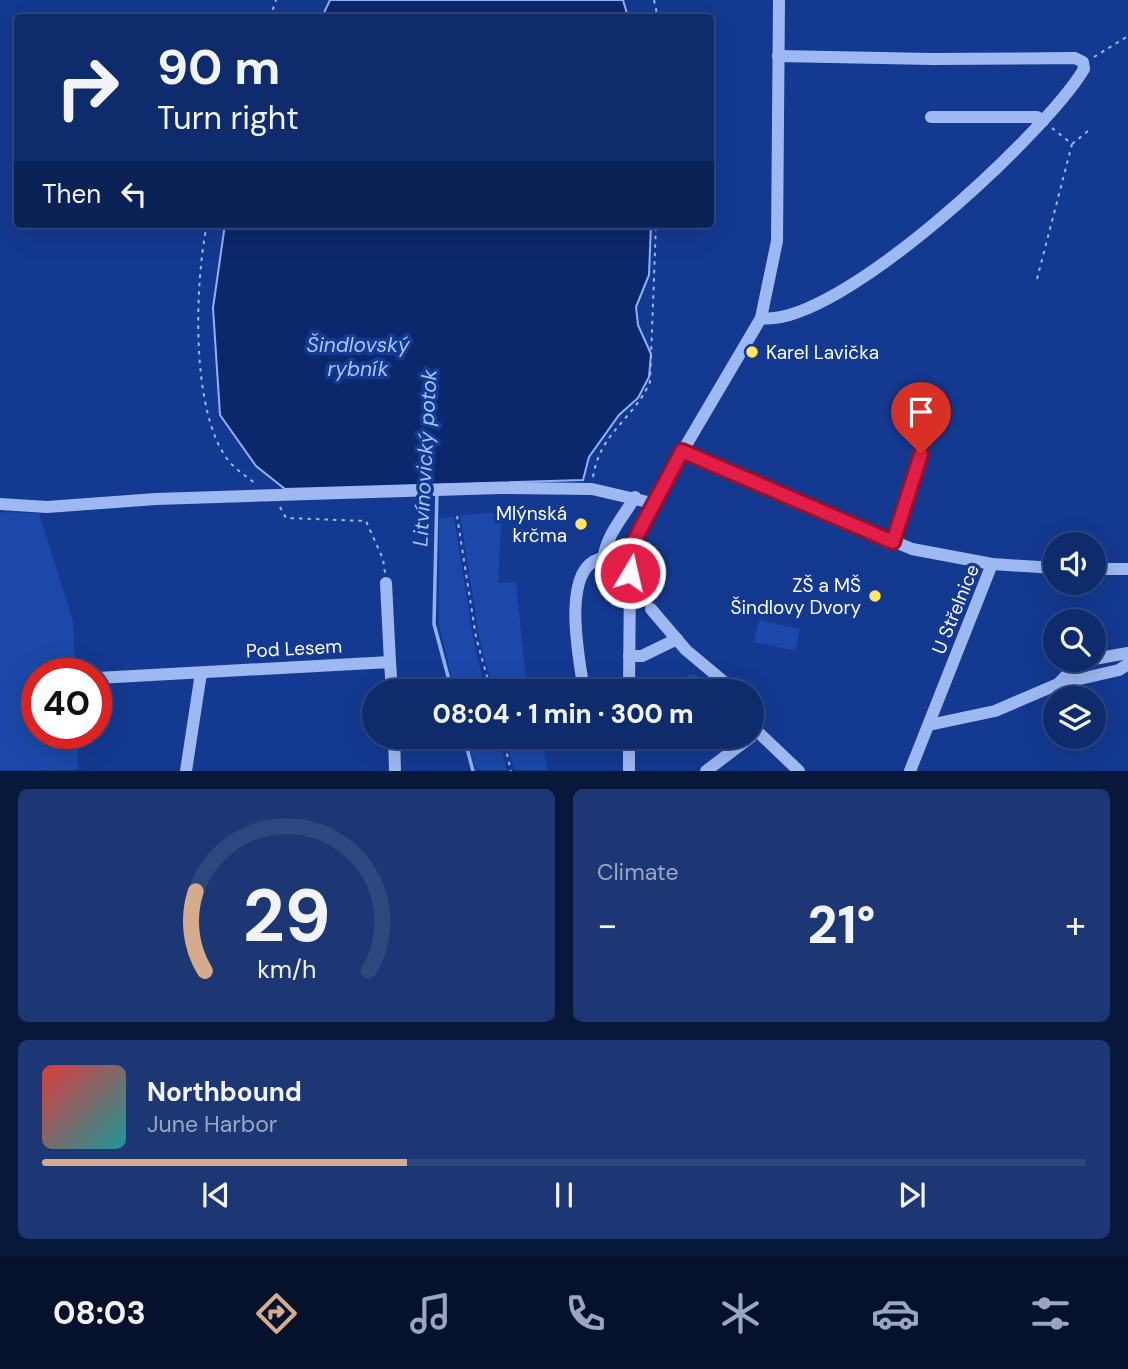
<!DOCTYPE html>
<meta charset="utf-8">
<style>
body{margin:0;font-family:"DM Sans",sans-serif;background:#1c3774;color:#f1f3f6;height:100vh;display:flex;flex-direction:column;font-size:26px;white-space:nowrap}
*{box-sizing:border-box;margin:0}
p{font-size:23px;color:#9ba7c2}
.icon{flex:none;width:38px;height:38px;fill:none;stroke:currentColor;stroke-width:2;stroke-linecap:round;stroke-linejoin:round}
.map{position:relative;height:771px;overflow:hidden}
.drawer{display:flex;flex-direction:column;gap:18px;padding:18px;background:#08183b;flex:1}
.drawer>*{flex:none}
.banner{position:absolute;left:14px;top:14px;width:700px;height:214px;border-radius:7px;box-shadow:0 7px 28px #0002,0 0 0 2px #2e477f;background:#0e2b6c;color:#f1f3f6;overflow:hidden}
.buttons{position:absolute;left:1043px;top:532px;display:grid;gap:14px}
.buttons a{display:grid;place-items:center;width:63px;height:63px;border-radius:50%;background:#0e2b6c;box-shadow:0 7px 28px #0002,0 0 0 2px #2e477f;font-size:35px}
.speed{position:absolute;left:21px;top:658px;display:flex;gap:14px;font-size:35px;font-weight:700;text-align:center}
.speed>*{display:grid;place-content:center;width:91px;height:91px;border-radius:50%;background:#0e2b6c;box-shadow:0 7px 28px #0002,0 0 0 2px #2e477f;line-height:1}
.speed .limit{border:10px solid #d22;background:#fff;color:#111}
.pin{position:absolute;display:grid;place-items:center;width:60px;height:60px;color:#fff;margin:-72px -30px;border-radius:50% 50% 50% 0;rotate:-45deg;box-shadow:0 0 7px #0007}
.pin .icon{rotate:45deg}
.me{position:absolute;width:77px;margin:-38px;rotate:9deg;stroke-linejoin:round;filter:drop-shadow(0 0 5px #0008)}
.turn{display:flex;align-items:center;gap:24px;height:147px;padding:0 28px;font-size:32px}
.turn .icon{width:91px;height:91px;stroke-width:2.5}
.turn b{display:block;font-size:49px;line-height:60px}
.then{display:flex;align-items:center;height:66px;padding:0 28px;background:#0003;gap:14px;font-size:26px}
.big{font-size:52px;font-weight:800;line-height:1.1}
.drawer .card{flex:1;display:flex;flex-direction:column;justify-content:center;gap:10px;min-width:0;padding:0 24px;border-radius:10px;background:#1c3774}
.drawer .dial{align-items:center;gap:0}
.dial svg{height:182px;overflow:visible;fill:none;stroke:#2e477f;stroke-width:7;stroke-linecap:round;text-anchor:middle}
.dial text{fill:#f1f3f6;stroke:none}
.song{display:flex;align-items:center;gap:21px}
.cover{width:84px;height:84px;border-radius:10px;background:linear-gradient(135deg,hsl(0 70% 55%),hsl(180 70% 35%))}
.played{height:7px;border-radius:4px;background:linear-gradient(90deg,#d6ab8b 35%,#2e477f 35%)}
.keys{display:flex;justify-content:space-around;direction:ltr}
.heat{display:flex;justify-content:space-between;align-items:center;font-size:38px;direction:ltr}
.drawer .tiles{flex:1;display:grid;gap:18px;grid-template-columns:1fr 1fr}
.card:last-child{grid-column:span 2}
.trip{position:absolute;left:362px;top:679px;width:402px;height:70px;border-radius:35px;background:#0e2b6c;box-shadow:0 7px 28px #0002,0 0 0 2px #2e477f;font-weight:800;line-height:70px;text-align:center}
.menu{display:flex;height:112px;justify-content:space-around;align-items:center;background:#06112b;color:#9ba7c2}
.menu .icon{width:49px;height:49px}
.menu .on{color:#d6ab8b}
.menu b{font-size:32px;color:#f1f3f6}
.map>svg:first-child{display:block}
.green{fill:#1b48aa}
.water{fill:#0c286c;stroke:#90b1f5;stroke-width:2}
.lines{fill:none;stroke-linecap:round;stroke-linejoin:round}
.stream{stroke:#90b1f5;stroke-width:3.5}
.path{stroke:#9eb9f1;stroke-width:2;stroke-dasharray:3.5 5;stroke-linecap:butt}
.minor{stroke:#9eb9f1;stroke-width:12}
.route-casing{stroke:#92132f;stroke-width:18}
.route{stroke:#e11d48;stroke-width:12}
.poi-dot{fill:#ffe65f;stroke:#133990;stroke-width:2.5}
.labels{text-anchor:middle;stroke-width:7;stroke-linejoin:round;paint-order:stroke}
.poi-label{font-size:19px;fill:#fff;stroke:#133990;text-anchor:end}
.street-label{font-size:19px;fill:#fff;stroke:#133990}
.water-label{font-size:21px;font-style:italic;fill:#aac4f8;stroke:#133990}
</style>
<div class="map">
<svg width="1128" height="771" viewBox="0 0 1128 771">
<rect width="100%" height="100%" fill="#133990"/>
<g class="green">
<polygon points="0,512 39,513 73,621 75,674 37,674 37,733 77,733 78,770 0,770"/>
<polygon points="502,512 498,583 516,582 527,691 493,691 479,636 460,515"/>
<polygon points="454,517 474,644 486,691 455,691 439,626 439,518"/>
<polygon points="759,620 800,629 795,651 754,642"/>
<circle cx="693" cy="683" r="9"/>
<polygon points="467,737 498,737 507,770 476,770"/>
<polygon points="505,737 540,737 548,770 514,770"/>
</g>
<g class="water">
<polygon points="330,0 623,0 628,17 322,17"/>
<polygon points="225,224 651,224 649,275 636,307 638,325 651,354 649,377 638,398 619,415 589,457 583,480 285,489 256,466 220,415 213,308"/>
</g>
<g class="lines">
<g class="stream">
<polyline points="437,491 434,624 452,691"/>
<polyline points="464,737 473,771"/>
</g>
<g class="path">
<polyline points="654,0 658,18"/>
<polyline points="270,18 276,0"/>
<polyline points="1094,57 1128,36"/>
<polyline points="1072,144 1088,131"/>
<path d="M207,224c-12,58 -17,187 21,236 8,10 18,16 28,24"/>
<polyline points="1037,279 1072,144 1052,128"/>
<path d="M593,477c7,-45 41,-58 57,-95l6,-158"/>
<polyline points="280,507 286,518 366,521 383,559 385,573"/>
<polyline points="457,516 476,637 491,691"/>
<polyline points="503,737 511,771"/>
</g>
<g class="minor">
<polyline points="931,117 1037,117 1043,121"/>
<path d="M761,318c76,11 285,-185 323,-249l-1,-7 -8,-4 -143,1 -154,-3"/>
<polyline points="682,451 912,549 992,564 1055,568"/>
<polyline points="0,504 47,507 156,499 500,488 592,489 652,503"/>
<polyline points="893,542 921,454"/>
<path d="M603,559c4,-25 19,-40 32,-62"/>
<polyline points="1094,569 1128,569"/>
<polyline points="386,583 390,662"/>
<polyline points="651,609 686,650 735,691"/>
<polyline points="629,656 642,656 677,639"/>
<polyline points="1094,659 1128,653"/>
<polyline points="97,678 390,662 392,691"/>
<polyline points="1058,684 1073,668 1092,660"/>
<path d="M584,691c-4,-28 -24,-120 15,-132 10,-3 22,2 31,5"/>
<polyline points="629,691 630,573 633,543 652,503 761,318 777,241 779,0"/>
<polyline points="752,712 758,732 799,771"/>
<polyline points="929,725 995,711 1058,684 1119,670 1128,664"/>
<polyline points="394,737 395,771"/>
<polyline points="186,771 201,673"/>
<polyline points="629,771 629,737"/>
<polyline points="706,771 751,737"/>
<polyline points="910,771 992,564"/>
</g>
</g>
<g class="lines">
<g class="route-casing">
<polyline id="route" points="630,573 633,543 682,451 893,542 921,454"/>
</g>
<use href="#route" class="route"/>
</g>
<g class="poi-dot">
<circle cx="752" cy="352" r="7"/>
<circle cx="581" cy="524" r="7"/>
<circle cx="875" cy="596" r="7"/>
</g>
<g class="labels">
<g class="poi-label">
<text x="766" y="359" text-anchor="start">Karel Lavička</text>
<text x="567" y="520">Mlýnská<tspan x="567" dy="22">krčma</tspan></text>
<text x="861" y="592">ZŠ a MŠ<tspan x="861" dy="22">Šindlovy Dvory</tspan></text>
</g>
<g class="street-label">
<text transform="translate(955 609) rotate(-68)" y="7">U Střelnice</text>
<text transform="translate(294 648) rotate(-3)" y="7">Pod Lesem</text>
</g>
<g class="water-label">
<text x="358" y="352">Šindlovský<tspan x="358" dy="24">rybník</tspan></text>
<text transform="translate(425 458) rotate(-87)" y="7">Litvínovický potok</text>
</g>
</g>
</svg>
<div class="buttons">
<a><svg class="icon" aria-label="sound" viewBox="0 0 24 24"><path d="M4 9h4l5-4v14l-5-4H4zM17 9q2 3 0 6"/></svg></a>
<a><svg class="icon" aria-label="search" viewBox="0 0 24 24"><circle cx="10" cy="10" r="6"/><path d="M15 15l6 6"/></svg></a>
<a><svg class="icon" aria-label="layers" viewBox="0 0 24 24"><path d="M12 4l9 5-9 5-9-5zM3 14l9 5 9-5"/></svg></a>
</div>
<div class="speed"><div class="limit">40</div></div>
<div class="pin" style="left:921px;top:454px;background:#d93025"><svg class="icon" aria-label="arrive" viewBox="0 0 24 24"><path d="M6 21V4h12l-3 4 3 4H6"/></svg></div>
<svg class="me" style="left:630px;top:573px" viewBox="-20 -20 40 40"><circle r="17" fill="#e11d48" stroke="#fff" stroke-width="3"/><path d="M0-11L8 9 0 5-8 9z" fill="#fff"/></svg>
<div class="trip">08:04 · 1 min · 300 m</div>
<div class="banner">
<div class="turn"><svg class="icon" aria-label="right" viewBox="0 0 24 24"><path d="M7 20v-9h11M14 6l5 5-5 5"/></svg><div><b>90 m</b>Turn right</div></div>
<div class="then">Then<svg class="icon" aria-label="left" viewBox="0 0 24 24"><path d="M17 20v-9H6M10 6l-5 5 5 5"/></svg></div>
</div>
</div>
<section class="drawer">
<div class="tiles">
<div class="card dial"><svg viewBox="0 0 100 80">
<path d="M14 69A42 42 0 1 1 86 69"/>
<path d="M14 69A42 42 0 0 1 10 34" stroke="#d6ab8b"/>
<text x="50" y="56" font-size="32" font-weight="700">29</text>
<text x="50" y="72" font-size="11">km/h</text>
</svg></div>
<div class="card"><p>Climate</p>
<div class="heat"><a>−</a><b class="big">21°</b><a>+</a></div>
</div>
<div class="card">
<div class="song"><i class="cover"></i><div><b>Northbound</b><p>June Harbor</p></div></div>
<div class="played"></div>
<div class="keys"><svg class="icon" aria-label="previous" viewBox="0 0 24 24"><path d="M18 5L8 12l10 7zM5 5v14"/></svg><svg class="icon" aria-label="pause" viewBox="0 0 24 24"><path d="M8 5v14M16 5v14"/></svg><svg class="icon" aria-label="next" viewBox="0 0 24 24"><path d="M6 5l10 7-10 7zM19 5v14"/></svg></div>
</div>
</div>
</section>
<nav class="menu">
<b>08:03</b>
<svg class="icon on" aria-label="directions" viewBox="0 0 24 24"><path d="M12 3l9 9-9 9-9-9zM9 14v-3h6M13 9l2 2-2 2"/></svg>
<svg class="icon" aria-label="music" viewBox="0 0 24 24"><path d="M9 18V5l10-2v13"/><circle cx="6" cy="18" r="3"/><circle cx="16" cy="16" r="3"/></svg>
<svg class="icon" aria-label="phone" viewBox="0 0 24 24"><path d="M5 4h4l2 5-3 2q2 4 5 5l2-3 5 2v4C11 20 4 13 5 4z"/></svg>
<svg class="icon" aria-label="climate" viewBox="0 0 24 24"><path d="M12 3v18M4 7l16 10M4 17L20 7"/></svg>
<svg class="icon" aria-label="car" viewBox="0 0 24 24"><path d="M5 17H2v-5l4-1 3-4h7l3 4 3 1v5h-3M9 17h6M6 11h13"/><circle cx="7" cy="17" r="2"/><circle cx="17" cy="17" r="2"/></svg>
<svg class="icon" aria-label="filters" viewBox="0 0 24 24"><path d="M4 7h16M4 17h16"/><circle cx="9" cy="7" r="2"/><circle cx="15" cy="17" r="2"/></svg>
</nav>
